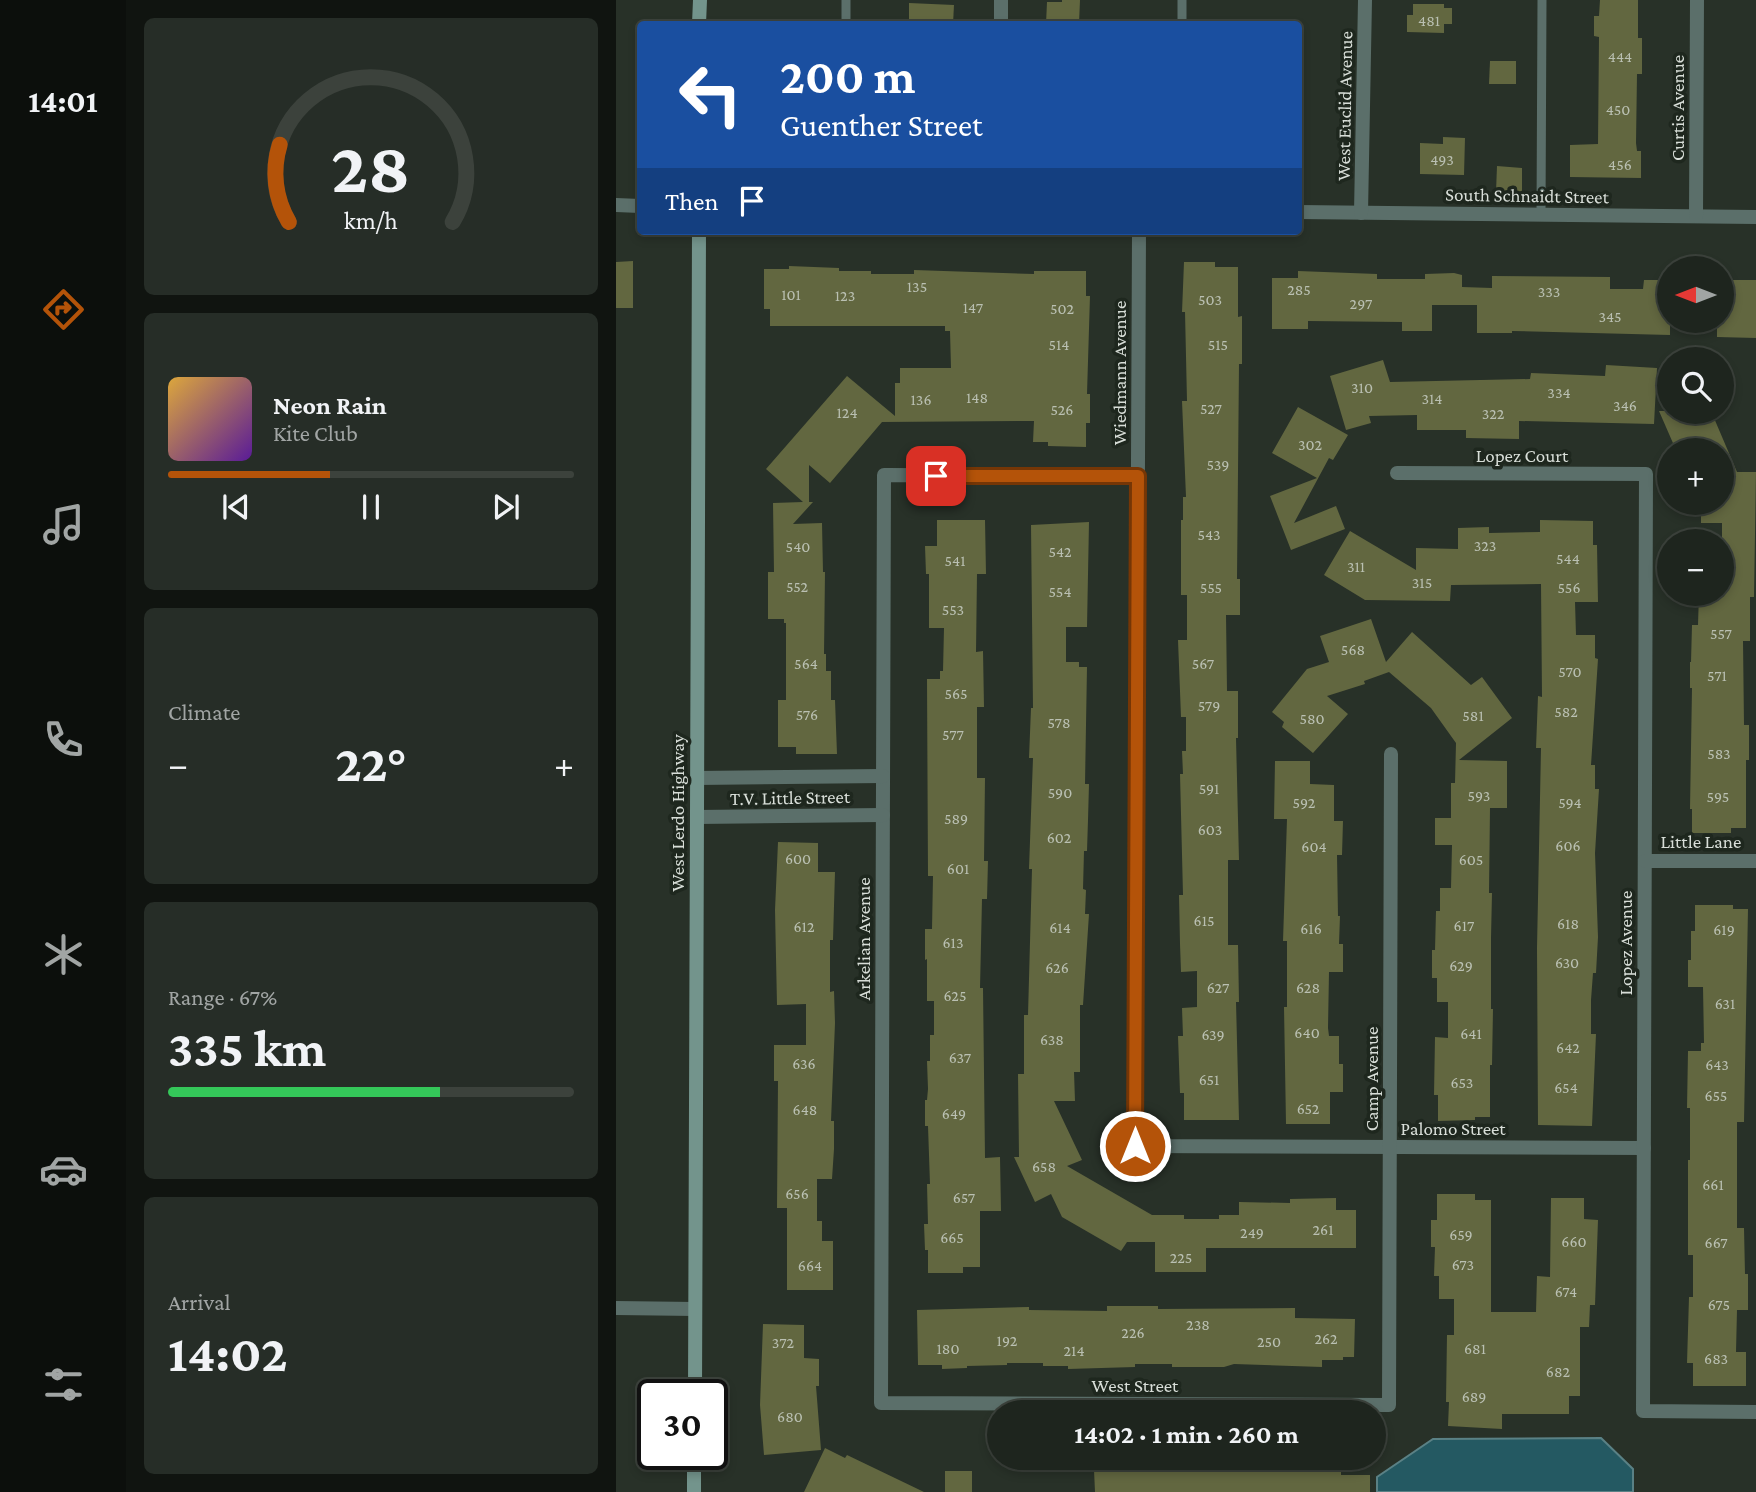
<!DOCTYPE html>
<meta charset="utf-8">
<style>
body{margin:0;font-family:"Crimson Pro",serif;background:#262d27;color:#f1f3f6;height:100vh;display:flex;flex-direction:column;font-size:26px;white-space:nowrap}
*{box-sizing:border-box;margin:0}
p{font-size:23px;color:#a1a5a4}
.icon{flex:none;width:38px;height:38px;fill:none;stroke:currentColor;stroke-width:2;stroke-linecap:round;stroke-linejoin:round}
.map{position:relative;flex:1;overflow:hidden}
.sheet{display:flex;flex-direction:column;gap:18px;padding:18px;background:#101410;width:490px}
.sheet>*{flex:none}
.hud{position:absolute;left:21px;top:21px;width:665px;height:214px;border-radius:7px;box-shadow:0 4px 10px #0003,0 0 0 2px #3c423c;background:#1a4fa0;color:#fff;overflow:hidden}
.needle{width:46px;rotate:270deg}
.buttons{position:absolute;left:1041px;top:256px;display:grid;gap:14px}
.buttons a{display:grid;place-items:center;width:77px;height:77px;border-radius:50%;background:#1e251e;box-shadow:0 4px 10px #0003,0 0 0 2px #3c423c;font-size:35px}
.speed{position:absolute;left:21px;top:1379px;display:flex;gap:14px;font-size:35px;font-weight:700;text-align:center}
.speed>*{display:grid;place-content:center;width:91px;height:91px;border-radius:50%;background:#1e251e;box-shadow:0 4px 10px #0003,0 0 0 2px #3c423c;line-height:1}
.speed .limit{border:4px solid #111;border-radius:10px;background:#fff;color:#111}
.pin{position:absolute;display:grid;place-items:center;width:60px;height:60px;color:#fff;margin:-30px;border-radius:14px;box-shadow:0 4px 10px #0006}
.me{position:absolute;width:77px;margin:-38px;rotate:0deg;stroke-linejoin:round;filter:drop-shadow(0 0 5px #0008)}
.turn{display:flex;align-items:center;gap:24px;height:147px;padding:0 28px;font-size:32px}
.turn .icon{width:91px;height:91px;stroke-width:2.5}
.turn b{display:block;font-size:49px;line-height:60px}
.then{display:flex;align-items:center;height:66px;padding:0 28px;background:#0003;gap:14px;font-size:26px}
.big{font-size:52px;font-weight:700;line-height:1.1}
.sheet .card{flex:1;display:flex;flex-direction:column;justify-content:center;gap:10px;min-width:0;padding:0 24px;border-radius:10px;background:#262d27}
.sheet .dial{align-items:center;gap:0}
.dial svg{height:182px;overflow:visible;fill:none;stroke:#3c423c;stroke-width:7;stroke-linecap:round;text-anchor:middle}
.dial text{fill:#f1f3f6;stroke:none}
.song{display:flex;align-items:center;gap:21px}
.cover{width:84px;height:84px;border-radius:10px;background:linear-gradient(135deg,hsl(40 70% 55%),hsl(270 70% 35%))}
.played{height:7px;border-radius:4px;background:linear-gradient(90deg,#b45309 40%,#3c423c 40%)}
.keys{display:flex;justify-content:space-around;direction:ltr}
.heat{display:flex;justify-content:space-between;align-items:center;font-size:38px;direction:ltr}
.charge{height:10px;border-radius:5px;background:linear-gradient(90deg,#34c759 67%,#3c423c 0)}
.trip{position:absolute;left:371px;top:1400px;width:399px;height:70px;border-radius:35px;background:#1e251e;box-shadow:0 4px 10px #0003,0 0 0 2px #3c423c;font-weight:700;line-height:70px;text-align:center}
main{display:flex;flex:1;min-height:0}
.dock{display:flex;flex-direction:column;width:126px;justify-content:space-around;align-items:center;background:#0c0f0c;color:#a1a5a4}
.dock .icon{width:49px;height:49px}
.dock .current{color:#b45309}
.dock b{font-size:32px;color:#f1f3f6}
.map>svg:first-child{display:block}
.water{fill:#245962;stroke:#5a8185;stroke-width:2}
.building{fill:#626740}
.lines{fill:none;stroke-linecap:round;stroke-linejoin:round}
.lane{stroke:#5b6f6a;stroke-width:9}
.street{stroke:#5b6f6a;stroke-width:14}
.secondary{stroke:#73948c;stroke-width:14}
.route-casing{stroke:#753606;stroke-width:18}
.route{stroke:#b45309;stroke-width:12}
.labels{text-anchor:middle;stroke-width:7;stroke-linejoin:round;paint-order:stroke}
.number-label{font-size:16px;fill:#bac0b2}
.street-label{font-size:19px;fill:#d8ded8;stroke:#1e271e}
</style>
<main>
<nav class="dock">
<b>14:01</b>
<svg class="icon current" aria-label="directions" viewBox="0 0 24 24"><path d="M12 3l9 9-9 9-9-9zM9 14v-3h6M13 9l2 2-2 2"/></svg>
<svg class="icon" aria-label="music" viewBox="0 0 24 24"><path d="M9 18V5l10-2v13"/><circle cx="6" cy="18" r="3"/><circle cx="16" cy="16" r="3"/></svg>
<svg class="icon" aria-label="phone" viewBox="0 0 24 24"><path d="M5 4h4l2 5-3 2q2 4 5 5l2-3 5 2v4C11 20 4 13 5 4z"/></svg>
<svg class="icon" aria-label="climate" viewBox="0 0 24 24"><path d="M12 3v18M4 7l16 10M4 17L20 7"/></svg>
<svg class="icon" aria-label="car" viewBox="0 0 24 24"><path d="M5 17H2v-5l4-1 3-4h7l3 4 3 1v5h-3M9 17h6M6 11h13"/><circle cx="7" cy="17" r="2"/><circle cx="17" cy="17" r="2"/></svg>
<svg class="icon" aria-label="filters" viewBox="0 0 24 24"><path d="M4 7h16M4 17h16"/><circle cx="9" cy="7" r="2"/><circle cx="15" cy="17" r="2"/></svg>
</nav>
<section class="sheet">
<div class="card dial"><svg viewBox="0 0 100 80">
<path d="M14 69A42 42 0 1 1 86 69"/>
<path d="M14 69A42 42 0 0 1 10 35" stroke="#b45309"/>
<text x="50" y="56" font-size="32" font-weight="700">28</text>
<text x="50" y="72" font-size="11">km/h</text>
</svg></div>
<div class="card">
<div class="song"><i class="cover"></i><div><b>Neon Rain</b><p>Kite Club</p></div></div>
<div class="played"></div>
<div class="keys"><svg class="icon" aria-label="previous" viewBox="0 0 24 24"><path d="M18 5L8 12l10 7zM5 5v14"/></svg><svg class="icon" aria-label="pause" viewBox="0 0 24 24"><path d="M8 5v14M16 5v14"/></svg><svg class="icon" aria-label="next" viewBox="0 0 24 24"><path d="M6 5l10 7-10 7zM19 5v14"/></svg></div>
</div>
<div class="card"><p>Climate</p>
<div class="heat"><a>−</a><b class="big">22°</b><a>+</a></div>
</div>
<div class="card"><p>Range · 67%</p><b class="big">335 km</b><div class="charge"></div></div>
<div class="card"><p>Arrival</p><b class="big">14:02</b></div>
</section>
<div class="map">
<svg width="1140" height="1492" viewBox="0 0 1140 1492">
<rect width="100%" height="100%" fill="#283128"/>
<polygon class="water" points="985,1438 1017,1469 1017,1492 761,1492 761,1477 817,1439"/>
<g class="building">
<polygon points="446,0 464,0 463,24 430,24 431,2 446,2"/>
<polygon points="984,0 1022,0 1022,38 1026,38 1026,74 1021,74 1020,143 1021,151 1025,151 1025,178 954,177 954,145 982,144 983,37 978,36 978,16 983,16"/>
<polygon points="293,3 338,5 337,24 293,24"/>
<polygon points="797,4 828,4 828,8 836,8 836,24 828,24 828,33 791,32 791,15 797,15"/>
<polygon points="874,61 900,61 900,84 873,84"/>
<polygon points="827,137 849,138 848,175 804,174 804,143 827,144"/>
<polygon points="881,166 906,168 906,193 880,192"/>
<polygon points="17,261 17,308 0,308 0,262"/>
<polygon points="568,262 599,262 599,267 622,267 622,317 626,316 626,364 623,364 621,579 624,579 624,615 610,615 611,691 622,691 622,738 620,738 623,860 612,860 612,945 622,945 623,1002 620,1002 623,1120 568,1120 568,1093 564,1093 562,1036 567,1036 566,1008 581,1007 581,971 565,972 564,944 563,895 567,895 564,774 567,774 566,751 570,751 570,717 565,717 562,640 571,640 571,595 565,595 565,520 567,520 567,497 570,497 566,401 571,401 569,312 566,312"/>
<polygon points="173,266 223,268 223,271 255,271 255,274 298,274 298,270 418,274 418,271 470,271 470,296 474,296 471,394 474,394 474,423 470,423 470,447 432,446 432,442 417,442 418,421 266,422 214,483 193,465 193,502 197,502 177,524 206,523 207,572 209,572 208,654 210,654 210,671 215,671 215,700 219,700 221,754 180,754 180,747 162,747 162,700 170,700 170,623 168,623 168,619 152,619 152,572 158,572 157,503 187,502 150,469 231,376 279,416 279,383 284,383 284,368 335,368 334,331 329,331 329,326 154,326 154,309 148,309 148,269 173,269"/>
<polygon points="682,271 761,274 761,279 809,279 809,274 838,273 846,275 846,287 876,288 876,276 994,277 994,289 1027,289 1028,280 1054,280 1054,335 896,331 896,333 861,333 861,305 816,305 816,331 786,331 786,322 692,321 692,329 656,329 656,278 682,278"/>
<polygon points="1106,280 1140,280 1140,338 1101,337 1101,320 1106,320"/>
<polygon points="767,360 774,382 914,379 915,373 989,376 990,365 1041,368 1038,424 903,421 903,439 850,438 850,430 801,430 801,415 753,416 755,423 730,430 714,376"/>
<polygon points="682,407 732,435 717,460 713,458 678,523 720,506 729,529 675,550 654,496 701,478 656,453"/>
<polygon points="1043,411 1095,411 1121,472 1140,472 1138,597 1134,597 1134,641 1127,641 1128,725 1133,725 1133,760 1130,760 1130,828 1115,828 1115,833 1076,833 1076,809 1074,809 1076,688 1074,688 1074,662 1075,662 1076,625 1082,625 1083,593 1106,593 1106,523 1085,523 1085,504 1106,502 1106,450 1060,450"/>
<polygon points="321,520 369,520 370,574 361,574 360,652 367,651 368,707 361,707 361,778 369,778 368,861 372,861 371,899 366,899 364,988 367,988 369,1158 384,1157 385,1211 364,1211 364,1267 347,1267 347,1273 312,1273 312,1250 309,1250 308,1224 312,1224 311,1184 314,1184 312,1126 309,1126 309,1100 311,1100 312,1089 311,1061 314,1061 314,1035 318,1035 318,1001 311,1001 311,959 309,960 309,929 316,929 317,876 312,876 311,679 324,679 324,671 327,671 328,628 313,628 313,574 310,574 309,546 321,546"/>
<polygon points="924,520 977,521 977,545 981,545 982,602 959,602 960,635 979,635 979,658 982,659 975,765 979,765 979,789 983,789 979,853 982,937 980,973 977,973 975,1000 975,1034 980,1034 976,1126 922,1125 921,948 925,748 920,748 922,696 926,697 925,584 835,585 834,601 749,600 708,575 734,531 800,570 800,548 842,549 842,528 873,527 873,533 924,532"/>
<polygon points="473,522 471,627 450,627 450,662 463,662 463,667 471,667 469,784 473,784 472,820 471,851 468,851 467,889 470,890 469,914 473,914 467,1005 464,1005 464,1072 458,1072 459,1101 438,1101 466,1160 451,1166 536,1215 568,1215 568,1219 603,1219 603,1215 623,1215 623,1202 674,1203 674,1199 720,1198 720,1210 740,1210 740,1248 590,1248 590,1272 539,1272 539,1242 511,1242 505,1251 446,1217 435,1194 419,1202 398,1157 403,1157 402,1074 408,1074 408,1015 412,1015 416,869 413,869 417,758 413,758 415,708 417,708 415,525"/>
<polygon points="755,619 770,662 796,632 855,685 866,677 896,718 843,760 891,761 891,808 874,808 873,893 876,893 875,938 875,1009 877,1009 876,1065 874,1065 874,1117 859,1117 859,1120 822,1121 822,1095 818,1095 819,1037 832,1038 832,1002 821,1002 821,978 816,978 816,950 819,950 820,911 824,911 824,888 835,888 836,845 819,845 819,818 835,818 835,783 839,783 840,743 815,708 773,672 748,681 749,684 711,696 732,714 697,753 666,727 668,722 656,712 691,669 713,662 704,636"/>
<polygon points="659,761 694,761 694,784 718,785 718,821 727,821 726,855 721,855 722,916 724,916 723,944 727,944 727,972 713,972 712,1028 713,1036 723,1036 723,1064 727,1064 727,1092 714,1092 714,1124 670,1124 668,1007 671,1007 671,941 667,941 671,819 658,819"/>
<polygon points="162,842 202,843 202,872 219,872 217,940 214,940 214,992 218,991 219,1023 215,1121 218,1121 218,1149 216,1179 201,1179 201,1221 206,1221 206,1241 217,1241 217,1290 171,1290 171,1208 161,1208 162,1081 158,1081 158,1045 190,1045 190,1004 161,1005 159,910"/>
<polygon points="1079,905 1117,905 1117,909 1132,909 1128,1122 1121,1122 1121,1228 1128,1228 1129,1274 1132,1274 1132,1310 1121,1310 1120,1352 1130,1352 1130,1386 1077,1386 1077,1363 1071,1363 1073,1297 1077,1297 1077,1255 1072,1255 1072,1160 1074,1160 1074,1108 1071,1108 1072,1051 1085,1051 1085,1043 1088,1043 1087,987 1072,987 1072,960 1075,960 1075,931 1079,931"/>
<polygon points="821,1194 859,1194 859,1200 875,1200 875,1312 920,1312 921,1276 934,1277 935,1198 968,1198 968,1219 982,1220 979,1305 974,1305 973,1327 964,1327 964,1396 953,1396 953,1414 886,1414 886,1429 832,1426 833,1402 830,1402 831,1335 838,1335 838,1299 823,1299 823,1276 818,1276 819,1247 815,1247 815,1220 821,1220"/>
<polygon points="491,1306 542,1306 542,1309 679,1308 679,1318 739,1319 738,1357 727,1357 727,1360 706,1360 706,1367 618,1364 608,1367 556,1367 556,1364 519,1364 519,1367 452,1369 452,1366 427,1366 427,1363 391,1363 391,1365 351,1366 351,1368 326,1369 326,1365 302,1365 301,1310 413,1307 413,1310 491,1311"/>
<polygon points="147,1324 188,1325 188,1358 203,1359 203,1386 200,1386 205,1450 148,1455 144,1405"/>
<polygon points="209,1448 229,1458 231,1455 308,1492 188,1492"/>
<polygon points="514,1458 514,1461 536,1461 536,1463 577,1464 577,1461 600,1461 600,1458 638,1458 638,1461 669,1461 669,1472 725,1472 725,1475 754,1475 754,1492 479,1492 478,1470 485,1470 485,1459"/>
<rect x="329" y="1471" width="27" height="21"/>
</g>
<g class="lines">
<g class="lane">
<polyline points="230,24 230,0"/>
<polyline points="566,24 566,0"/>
<polyline points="925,215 926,0"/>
</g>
<g class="street">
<polyline points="385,24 385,0"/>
<polyline points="0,205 24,206"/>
<polyline points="682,212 1140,217"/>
<polyline points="745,213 749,0"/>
<polyline points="1080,216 1081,0"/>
<polyline points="523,231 519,1146 1028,1148"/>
<polyline points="781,473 1030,474 1027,1411 1140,1412"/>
<polyline points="522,476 268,475 265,1403 773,1405 775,754"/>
<polyline points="81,778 267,776"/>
<polyline points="81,817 267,815"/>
<polyline points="1029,861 1140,861"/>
<polyline points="0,1308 79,1309"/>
</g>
<g class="secondary">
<polyline points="83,24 84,0"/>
<polyline points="79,1395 83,231"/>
<polyline points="78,1492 78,1454"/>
</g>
</g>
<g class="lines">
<g class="route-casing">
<polyline id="route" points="320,476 522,476 519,1146"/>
</g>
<use href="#route" class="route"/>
</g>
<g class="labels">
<g class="number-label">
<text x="813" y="26">481</text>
<text x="1004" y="62">444</text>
<text x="1002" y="115">450</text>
<text x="826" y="165">493</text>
<text x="1004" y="170">456</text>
<text x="301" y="292">135</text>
<text x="683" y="295">285</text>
<text x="933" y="297">333</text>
<text x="175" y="300">101</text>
<text x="229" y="301">123</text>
<text x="594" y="305">503</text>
<text x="745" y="309">297</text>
<text x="357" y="313">147</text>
<text x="446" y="314">502</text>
<text x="994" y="322">345</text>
<text x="443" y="350">514</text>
<text x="602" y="350">515</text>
<text x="746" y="393">310</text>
<text x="943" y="398">334</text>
<text x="361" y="403">148</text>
<text x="816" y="404">314</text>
<text x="305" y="405">136</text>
<text x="1009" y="411">346</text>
<text x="595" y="414">527</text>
<text x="446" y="415">526</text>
<text x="231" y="418">124</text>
<text x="877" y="419">322</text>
<text x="694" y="450">302</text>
<text x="602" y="470">539</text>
<text x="593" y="540">543</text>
<text x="869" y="551">323</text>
<text x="182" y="552">540</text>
<text x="444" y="557">542</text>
<text x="952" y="564">544</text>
<text x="339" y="566">541</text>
<text x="740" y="572">311</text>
<text x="806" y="588">315</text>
<text x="181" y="592">552</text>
<text x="595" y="593">555</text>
<text x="953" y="593">556</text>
<text x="444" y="597">554</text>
<text x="337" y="615">553</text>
<text x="1105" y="639">557</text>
<text x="737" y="655">568</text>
<text x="190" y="669">564</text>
<text x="587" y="669">567</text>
<text x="954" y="677">570</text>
<text x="1101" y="681">571</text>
<text x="340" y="699">565</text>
<text x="593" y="711">579</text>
<text x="950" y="717">582</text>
<text x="191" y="720">576</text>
<text x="857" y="721">581</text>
<text x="696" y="724">580</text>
<text x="443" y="728">578</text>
<text x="337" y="740">577</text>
<text x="1103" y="759">583</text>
<text x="593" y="794">591</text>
<text x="444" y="798">590</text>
<text x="863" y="801">593</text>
<text x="1102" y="802">595</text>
<text x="688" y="808">592</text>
<text x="954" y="808">594</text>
<text x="340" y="824">589</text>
<text x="594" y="835">603</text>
<text x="443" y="843">602</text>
<text x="952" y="851">606</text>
<text x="698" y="852">604</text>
<text x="182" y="864">600</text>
<text x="855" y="865">605</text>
<text x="342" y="874">601</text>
<text x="588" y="926">615</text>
<text x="952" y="929">618</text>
<text x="848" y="931">617</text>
<text x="188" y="932">612</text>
<text x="444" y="933">614</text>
<text x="695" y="934">616</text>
<text x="1108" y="935">619</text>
<text x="337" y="948">613</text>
<text x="951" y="968">630</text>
<text x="845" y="971">629</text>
<text x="441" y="973">626</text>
<text x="602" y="993">627</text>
<text x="692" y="993">628</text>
<text x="339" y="1001">625</text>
<text x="1109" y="1009">631</text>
<text x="691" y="1038">640</text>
<text x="855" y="1039">641</text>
<text x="597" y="1040">639</text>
<text x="436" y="1045">638</text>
<text x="952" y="1053">642</text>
<text x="344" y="1063">637</text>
<text x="188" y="1069">636</text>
<text x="1101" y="1070">643</text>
<text x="593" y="1085">651</text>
<text x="846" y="1088">653</text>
<text x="950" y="1093">654</text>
<text x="1100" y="1101">655</text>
<text x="692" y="1114">652</text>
<text x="189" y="1115">648</text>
<text x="338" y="1119">649</text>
<text x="428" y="1172">658</text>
<text x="1097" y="1190">661</text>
<text x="181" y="1199">656</text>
<text x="348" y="1203">657</text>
<text x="707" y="1235">261</text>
<text x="636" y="1238">249</text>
<text x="845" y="1240">659</text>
<text x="336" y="1243">665</text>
<text x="958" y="1247">660</text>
<text x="1100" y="1248">667</text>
<text x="565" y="1263">225</text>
<text x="847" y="1270">673</text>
<text x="194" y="1271">664</text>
<text x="950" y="1297">674</text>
<text x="1103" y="1310">675</text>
<text x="582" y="1330">238</text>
<text x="517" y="1338">226</text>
<text x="710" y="1344">262</text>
<text x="391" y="1346">192</text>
<text x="653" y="1347">250</text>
<text x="167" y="1348">372</text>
<text x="332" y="1354">180</text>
<text x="859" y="1354">681</text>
<text x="458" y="1356">214</text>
<text x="1100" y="1364">683</text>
<text x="942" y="1377">682</text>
<text x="858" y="1402">689</text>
<text x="174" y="1422">680</text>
</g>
<g class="street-label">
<text transform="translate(728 106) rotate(-89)" y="7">West Euclid Avenue</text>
<text transform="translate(1061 108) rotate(-90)" y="7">Curtis Avenue</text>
<text transform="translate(911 195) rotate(1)" y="7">South Schnaidt Street</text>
<text transform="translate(503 373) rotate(-90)" y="7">Wiedmann Avenue</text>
<text x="906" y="462">Lopez Court</text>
<text transform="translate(174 797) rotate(-1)" y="7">T.V. Little Street</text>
<text transform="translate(61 813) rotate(-90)" y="7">West Lerdo Highway</text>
<text x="1085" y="848">Little Lane</text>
<text transform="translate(247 939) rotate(-90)" y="7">Arkelian Avenue</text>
<text transform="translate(1009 943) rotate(-90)" y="7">Lopez Avenue</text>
<text transform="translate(755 1079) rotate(-90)" y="7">Camp Avenue</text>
<text x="837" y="1135">Palomo Street</text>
<text x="519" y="1392">West Street</text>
</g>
</g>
</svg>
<div class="buttons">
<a><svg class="needle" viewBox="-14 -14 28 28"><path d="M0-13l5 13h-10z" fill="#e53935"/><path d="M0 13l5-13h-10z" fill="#a1a5a4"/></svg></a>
<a><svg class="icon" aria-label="search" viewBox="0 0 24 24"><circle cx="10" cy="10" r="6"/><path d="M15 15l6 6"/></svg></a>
<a>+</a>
<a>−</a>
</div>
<div class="speed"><div class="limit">30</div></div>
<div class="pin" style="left:320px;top:476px;background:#d93025"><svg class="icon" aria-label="arrive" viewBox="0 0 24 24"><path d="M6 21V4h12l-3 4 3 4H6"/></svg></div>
<svg class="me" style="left:519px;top:1146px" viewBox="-20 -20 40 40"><circle r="17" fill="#b45309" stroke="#fff" stroke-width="3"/><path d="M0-11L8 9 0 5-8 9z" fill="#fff"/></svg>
<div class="trip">14:02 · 1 min · 260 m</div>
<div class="hud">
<div class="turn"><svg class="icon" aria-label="left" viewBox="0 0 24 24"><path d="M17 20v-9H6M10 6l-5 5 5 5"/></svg><div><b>200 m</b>Guenther Street</div></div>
<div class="then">Then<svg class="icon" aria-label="arrive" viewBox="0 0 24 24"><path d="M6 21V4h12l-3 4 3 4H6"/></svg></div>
</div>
</div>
</main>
